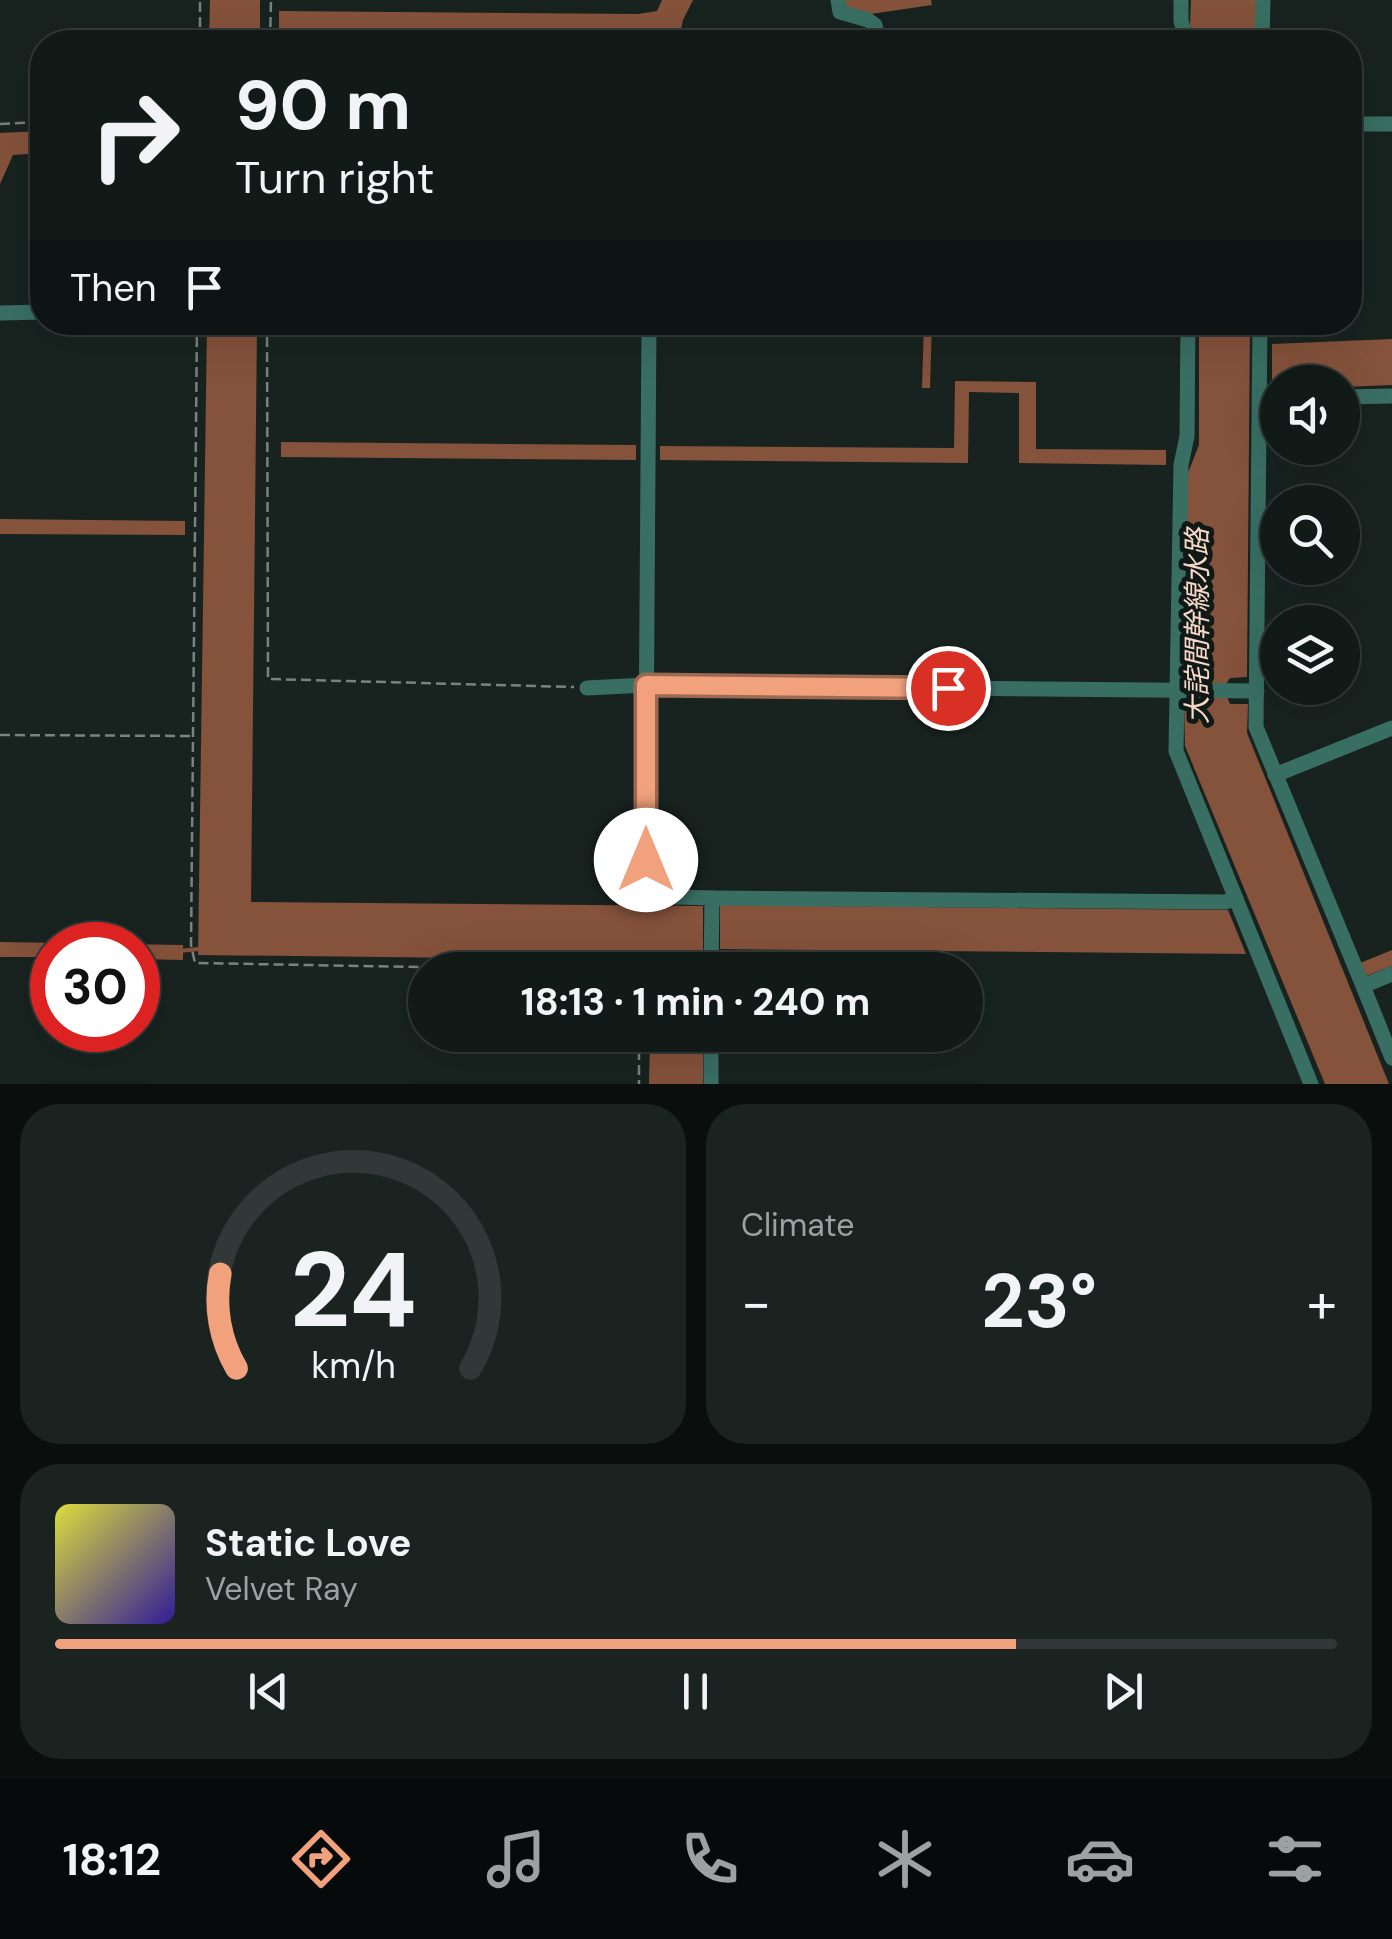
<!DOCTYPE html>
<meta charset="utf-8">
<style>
body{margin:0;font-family:"DM Sans","Noto Sans JP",sans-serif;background:#1b2321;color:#f1f3f6;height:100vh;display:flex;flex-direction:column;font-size:38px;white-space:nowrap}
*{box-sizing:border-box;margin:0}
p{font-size:32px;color:#9ca1a2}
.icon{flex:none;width:55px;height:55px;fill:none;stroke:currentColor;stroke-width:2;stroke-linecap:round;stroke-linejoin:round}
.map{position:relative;height:1084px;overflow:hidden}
.sheet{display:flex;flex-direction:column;gap:20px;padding:20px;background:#0a0e0d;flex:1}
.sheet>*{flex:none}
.hud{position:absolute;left:30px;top:30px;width:1332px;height:305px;border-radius:40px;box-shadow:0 10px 40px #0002,0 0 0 2px #313837;background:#121a18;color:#f1f3f6;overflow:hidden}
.buttons{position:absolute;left:1260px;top:365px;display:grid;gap:20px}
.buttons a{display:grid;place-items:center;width:100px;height:100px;border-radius:50%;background:#121a18;box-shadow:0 10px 40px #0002,0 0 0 2px #313837;font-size:50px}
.speed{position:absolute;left:30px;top:922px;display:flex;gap:20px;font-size:50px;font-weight:700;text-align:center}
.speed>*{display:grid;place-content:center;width:130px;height:130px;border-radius:50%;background:#121a18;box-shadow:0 10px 40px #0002,0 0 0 2px #313837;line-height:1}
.speed .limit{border:15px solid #d22;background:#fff;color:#111}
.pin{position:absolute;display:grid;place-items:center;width:85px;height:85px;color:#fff;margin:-42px;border:5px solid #fff;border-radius:50%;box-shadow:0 2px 10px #0007}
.me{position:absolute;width:110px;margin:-55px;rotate:0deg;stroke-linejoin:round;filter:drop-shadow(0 0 8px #0008)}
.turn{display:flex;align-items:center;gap:35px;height:210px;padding:0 40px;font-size:45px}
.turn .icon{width:130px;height:130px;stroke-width:2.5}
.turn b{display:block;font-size:70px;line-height:85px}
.then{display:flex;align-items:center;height:95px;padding:0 40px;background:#0003;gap:20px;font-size:38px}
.big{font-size:75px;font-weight:700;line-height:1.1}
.sheet .card{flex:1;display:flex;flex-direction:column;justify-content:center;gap:15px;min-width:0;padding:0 35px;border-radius:40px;background:#1b2321}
.sheet .dial{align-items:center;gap:0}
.dial svg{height:260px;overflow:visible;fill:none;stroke:#313837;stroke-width:7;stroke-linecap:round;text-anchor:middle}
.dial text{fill:#f1f3f6;stroke:none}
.song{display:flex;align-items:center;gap:30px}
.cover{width:120px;height:120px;border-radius:15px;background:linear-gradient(135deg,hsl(60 70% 55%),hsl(250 70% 35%))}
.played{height:10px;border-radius:5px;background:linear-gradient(90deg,#f1a17c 75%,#313837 75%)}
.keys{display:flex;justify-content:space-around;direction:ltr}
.heat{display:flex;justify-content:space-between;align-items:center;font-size:55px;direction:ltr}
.sheet .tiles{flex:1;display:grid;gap:20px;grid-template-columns:1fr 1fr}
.card:last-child{grid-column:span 2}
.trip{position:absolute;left:408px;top:952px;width:575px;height:100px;border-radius:50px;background:#121a18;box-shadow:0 10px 40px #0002,0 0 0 2px #313837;font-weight:700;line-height:100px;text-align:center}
.dock{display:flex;height:160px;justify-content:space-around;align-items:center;background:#070a0a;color:#9ca1a2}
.dock .icon{width:70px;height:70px}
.dock .current{color:#f1a17c}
.dock b{font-size:45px;color:#f1f3f6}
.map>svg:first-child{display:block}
.water{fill:#85523b}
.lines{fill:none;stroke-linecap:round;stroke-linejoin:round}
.stream{stroke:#85523b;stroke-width:4}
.path{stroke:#798280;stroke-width:2.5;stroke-dasharray:10 5;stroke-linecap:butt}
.street{stroke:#396f63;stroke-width:15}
.route-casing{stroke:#9d6951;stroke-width:25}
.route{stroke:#f1a17c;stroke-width:18}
.labels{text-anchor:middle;stroke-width:10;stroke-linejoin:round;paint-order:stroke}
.water-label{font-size:28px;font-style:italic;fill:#f9d8c9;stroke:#0f1a17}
</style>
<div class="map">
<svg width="1392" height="1084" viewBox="0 0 1392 1084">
<rect width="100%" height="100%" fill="#182320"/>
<g class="water">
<polygon points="210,0 260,0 260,42 209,42"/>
<polygon points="662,0 693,0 683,20 678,42 648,42 638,34 279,32 279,11 638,14 657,11"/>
<polygon points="844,0 931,0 932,5 871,14 845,7"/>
<polygon points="1191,0 1257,0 1256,42 1197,42 1190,25"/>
<polygon points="42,131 42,153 13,155 0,184 0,133"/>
<polygon points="228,323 257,325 251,902 703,906 703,970 650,970 649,960 198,955 207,324"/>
<polygon points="924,323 932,323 930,388 922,388"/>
<polygon points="1199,323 1250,323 1247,677 1230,678 1226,684 1203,683 1202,677 1185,676 1186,478 1199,445"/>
<polygon points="1392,339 1392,385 1343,387 1342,382 1278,382 1277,390 1272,390 1272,344"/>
<polygon points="955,381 1036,382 1036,449 1166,450 1166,465 1019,463 1019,393 969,392 968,463 660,460 660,446 954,448"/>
<polygon points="281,442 636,445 636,460 281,457"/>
<polygon points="0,519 185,521 185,535 0,534"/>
<polygon points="1203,697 1227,697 1230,704 1248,704 1247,733 1389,1084 1325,1084 1185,746 1184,702 1200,703"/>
<polygon points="720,905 1228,910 1246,954 720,949"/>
<polygon points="0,942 183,945 183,960 138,959 138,945 52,945 52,957 0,957"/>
<polygon points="1392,950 1392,966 1366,976 1360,963"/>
<polygon points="650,1035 703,1035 703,1084 649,1084"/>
</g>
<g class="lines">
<polyline class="stream" points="179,951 199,949"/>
<g class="path">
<polyline points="200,42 200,0"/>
<polyline points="270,42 271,0"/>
<polyline points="0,124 42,122"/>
<polyline points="197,322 191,945 195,963 588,970"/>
<polyline points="267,322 268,679 574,687"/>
<polyline points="0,735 192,736"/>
<polyline points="639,1035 639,1084"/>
</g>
<g class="street">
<polyline points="838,0 840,12 868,20 875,25 878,42"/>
<polyline points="1181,0 1181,21 1187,42"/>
<polyline points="1262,42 1263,0"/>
<polyline points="1350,124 1392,124"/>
<polyline points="0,313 42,312"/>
<polyline points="649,322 645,896 712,898 711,970"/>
<polyline points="1188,322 1187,436 1181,465 1176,751 1311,1084"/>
<polyline points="1260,322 1256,727 1363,986 1392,974"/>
<polyline points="1342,397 1392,396"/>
<polyline points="587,688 646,685 1257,691"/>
<polyline points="1275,775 1392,728"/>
<polyline points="712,898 1225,902 1236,899"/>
<polyline points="1363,986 1392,1058"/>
<polyline points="711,1084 711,1035"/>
</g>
</g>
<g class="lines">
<g class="route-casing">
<polyline id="route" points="646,860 646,685 948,688"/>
</g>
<use href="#route" class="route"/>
</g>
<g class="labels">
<g class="water-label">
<text transform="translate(1197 626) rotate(-90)" y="10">大詫間幹線水路</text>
</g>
</g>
</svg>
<div class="buttons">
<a><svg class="icon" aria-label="sound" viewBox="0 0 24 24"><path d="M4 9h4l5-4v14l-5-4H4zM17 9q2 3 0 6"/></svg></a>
<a><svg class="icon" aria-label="search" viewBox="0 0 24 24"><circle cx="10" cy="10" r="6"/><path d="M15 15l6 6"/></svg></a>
<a><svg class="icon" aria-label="layers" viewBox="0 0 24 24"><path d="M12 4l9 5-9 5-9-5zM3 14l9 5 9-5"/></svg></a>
</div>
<div class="speed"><div class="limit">30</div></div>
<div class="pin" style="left:948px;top:688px;background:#d93025"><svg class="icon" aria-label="arrive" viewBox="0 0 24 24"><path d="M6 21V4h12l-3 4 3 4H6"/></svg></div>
<svg class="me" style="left:646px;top:860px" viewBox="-20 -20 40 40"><circle r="19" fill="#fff"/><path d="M0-13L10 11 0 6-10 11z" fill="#f1a17c"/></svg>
<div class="trip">18:13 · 1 min · 240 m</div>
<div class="hud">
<div class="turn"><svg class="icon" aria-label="right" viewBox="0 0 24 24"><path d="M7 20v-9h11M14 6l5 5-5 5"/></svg><div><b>90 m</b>Turn right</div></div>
<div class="then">Then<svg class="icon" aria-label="arrive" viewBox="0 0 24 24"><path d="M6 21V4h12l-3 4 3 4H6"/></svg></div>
</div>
</div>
<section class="sheet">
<div class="tiles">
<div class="card dial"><svg viewBox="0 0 100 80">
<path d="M14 69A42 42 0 1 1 86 69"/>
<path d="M14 69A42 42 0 0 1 9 40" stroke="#f1a17c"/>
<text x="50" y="56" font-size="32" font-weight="700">24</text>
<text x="50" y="72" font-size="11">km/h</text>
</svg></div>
<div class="card"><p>Climate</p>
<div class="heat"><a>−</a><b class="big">23°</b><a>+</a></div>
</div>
<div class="card">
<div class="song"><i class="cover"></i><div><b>Static Love</b><p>Velvet Ray</p></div></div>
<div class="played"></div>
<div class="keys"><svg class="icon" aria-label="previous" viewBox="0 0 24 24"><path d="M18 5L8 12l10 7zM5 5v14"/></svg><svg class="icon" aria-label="pause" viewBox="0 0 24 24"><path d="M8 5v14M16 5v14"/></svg><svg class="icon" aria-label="next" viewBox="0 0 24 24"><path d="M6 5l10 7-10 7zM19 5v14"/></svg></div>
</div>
</div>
</section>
<nav class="dock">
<b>18:12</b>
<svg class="icon current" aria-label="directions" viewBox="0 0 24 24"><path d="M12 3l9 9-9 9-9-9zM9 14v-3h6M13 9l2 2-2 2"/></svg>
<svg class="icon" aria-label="music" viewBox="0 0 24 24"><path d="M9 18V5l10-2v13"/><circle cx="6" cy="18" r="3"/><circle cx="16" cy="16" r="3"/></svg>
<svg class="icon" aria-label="phone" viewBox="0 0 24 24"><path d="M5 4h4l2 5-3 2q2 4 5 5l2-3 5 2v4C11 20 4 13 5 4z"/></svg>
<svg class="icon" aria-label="climate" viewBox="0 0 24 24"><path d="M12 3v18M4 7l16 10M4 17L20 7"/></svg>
<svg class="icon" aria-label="car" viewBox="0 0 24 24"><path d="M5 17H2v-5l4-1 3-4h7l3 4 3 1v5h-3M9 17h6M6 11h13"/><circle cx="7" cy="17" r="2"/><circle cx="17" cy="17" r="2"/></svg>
<svg class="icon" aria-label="filters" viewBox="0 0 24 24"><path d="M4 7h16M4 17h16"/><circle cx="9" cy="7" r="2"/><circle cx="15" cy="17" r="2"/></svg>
</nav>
